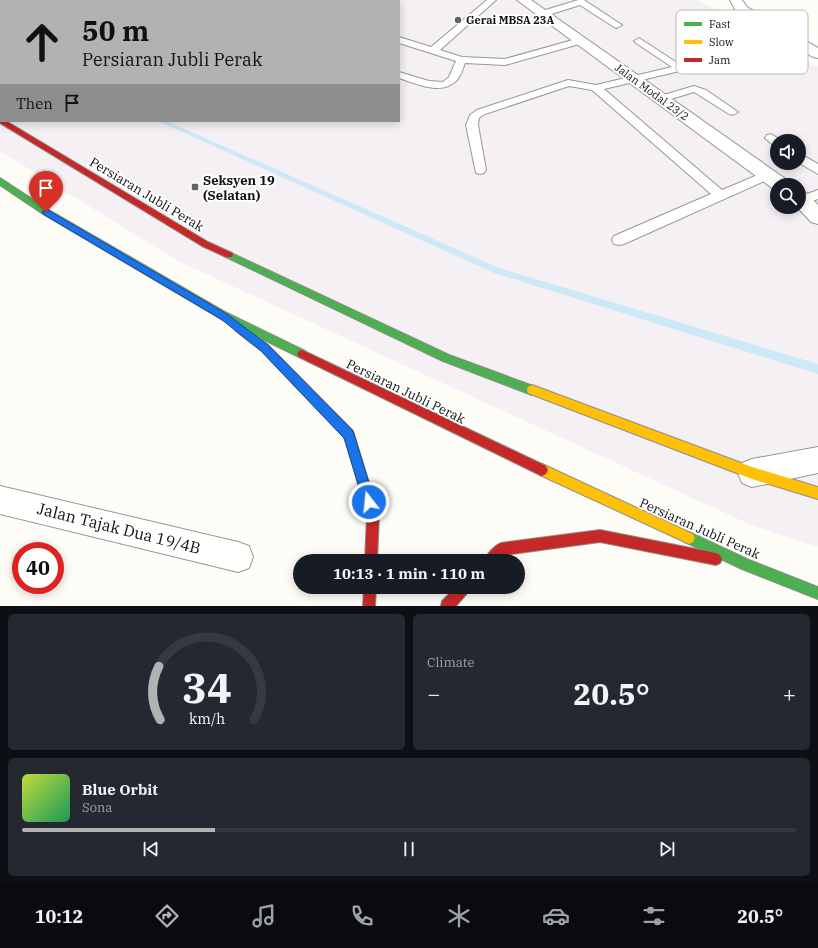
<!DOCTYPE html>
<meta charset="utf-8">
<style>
body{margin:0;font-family:"IBM Plex Serif",serif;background:#242831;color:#f1f3f6;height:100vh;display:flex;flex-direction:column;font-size:15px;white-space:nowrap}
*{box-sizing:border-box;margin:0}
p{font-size:13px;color:#9ea1a6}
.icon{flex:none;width:22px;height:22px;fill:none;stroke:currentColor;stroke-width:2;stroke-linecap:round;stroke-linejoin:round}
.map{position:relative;height:606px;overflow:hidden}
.drawer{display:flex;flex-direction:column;gap:8px;padding:8px;background:#0d0f14;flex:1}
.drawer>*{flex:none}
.top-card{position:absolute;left:0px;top:0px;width:400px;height:122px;box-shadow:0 2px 10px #0003;background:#b2b2b3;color:#111;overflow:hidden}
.tools{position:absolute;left:770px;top:134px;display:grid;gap:8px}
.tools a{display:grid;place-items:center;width:36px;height:36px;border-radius:50%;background:#171b24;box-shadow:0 2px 10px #0003;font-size:20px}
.speed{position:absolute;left:12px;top:542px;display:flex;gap:8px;font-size:20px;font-weight:700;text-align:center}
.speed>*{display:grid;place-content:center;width:52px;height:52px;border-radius:50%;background:#171b24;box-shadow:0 2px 10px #0003;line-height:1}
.speed .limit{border:6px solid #d22;background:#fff;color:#111}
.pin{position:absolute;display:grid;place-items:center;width:34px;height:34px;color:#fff;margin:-41px -17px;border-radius:50% 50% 50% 0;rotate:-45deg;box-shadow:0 0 4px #0007}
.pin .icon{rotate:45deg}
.me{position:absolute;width:44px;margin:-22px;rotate:344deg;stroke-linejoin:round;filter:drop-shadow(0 0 3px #0008)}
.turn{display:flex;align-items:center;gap:14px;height:84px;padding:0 16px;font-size:18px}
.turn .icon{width:52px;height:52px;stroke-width:2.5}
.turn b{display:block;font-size:28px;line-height:34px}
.then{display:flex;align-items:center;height:38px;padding:0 16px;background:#0003;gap:8px;font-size:15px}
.big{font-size:30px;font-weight:700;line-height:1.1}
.drawer .widget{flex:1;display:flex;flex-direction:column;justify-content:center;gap:6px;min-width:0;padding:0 14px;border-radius:6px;background:#242831}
.drawer .dial{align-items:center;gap:0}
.dial svg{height:104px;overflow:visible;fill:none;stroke:#363941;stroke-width:7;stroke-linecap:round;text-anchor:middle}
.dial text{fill:#f1f3f6;stroke:none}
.song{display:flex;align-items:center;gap:12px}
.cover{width:48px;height:48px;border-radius:6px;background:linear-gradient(135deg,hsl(70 70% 55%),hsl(150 70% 35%))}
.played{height:4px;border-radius:2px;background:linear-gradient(90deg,#b2b2b3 25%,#363941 25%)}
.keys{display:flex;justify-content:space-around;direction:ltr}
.heat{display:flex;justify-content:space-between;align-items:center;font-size:22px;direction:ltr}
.drawer .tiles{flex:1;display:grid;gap:8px;grid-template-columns:1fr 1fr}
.widget:last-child{grid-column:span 2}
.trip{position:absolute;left:293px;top:554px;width:232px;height:40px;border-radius:20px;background:#171b24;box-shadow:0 2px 10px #0003;font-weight:700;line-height:40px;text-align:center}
.tabs{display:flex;height:64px;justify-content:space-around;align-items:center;background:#090b0e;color:#9ea1a6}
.tabs .icon{width:28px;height:28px}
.tabs .on{color:#b2b2b3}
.tabs b{font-size:18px;color:#f1f3f6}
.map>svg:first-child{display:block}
.industrial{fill:#f5f0f3;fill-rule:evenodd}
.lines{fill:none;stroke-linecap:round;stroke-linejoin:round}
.stream{fill:#cde8f7;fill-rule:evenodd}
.lane-casing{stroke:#979795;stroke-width:2}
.street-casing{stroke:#979795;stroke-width:2}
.fast-casing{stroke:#8e8d8b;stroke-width:2}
.slow-casing{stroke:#8e8d8b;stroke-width:2}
.jam-casing{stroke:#8e8d8b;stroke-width:2}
.lane{fill:#fffffe;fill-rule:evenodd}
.street{fill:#fffffe;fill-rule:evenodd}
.fast{fill:#4caf50;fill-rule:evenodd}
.slow{fill:#ffc107;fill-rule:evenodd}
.jam{fill:#c62828;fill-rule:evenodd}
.route{fill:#1a73e8;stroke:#114b97}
.poi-dot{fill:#646362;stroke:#fff;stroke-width:1.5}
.labels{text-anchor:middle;stroke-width:4;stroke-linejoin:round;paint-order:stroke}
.far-poi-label{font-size:11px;font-weight:bold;fill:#111;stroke:#fff;text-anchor:start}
.far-street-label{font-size:11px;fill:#111;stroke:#fff}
.poi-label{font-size:13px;font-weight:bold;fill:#111;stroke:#fff;text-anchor:start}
.street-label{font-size:13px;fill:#111;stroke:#fff}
.near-street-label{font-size:16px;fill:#111;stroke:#fff}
.key{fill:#fff;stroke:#b8b8b8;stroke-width:1}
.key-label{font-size:11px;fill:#111}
</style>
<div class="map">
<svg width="818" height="606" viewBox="0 0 818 606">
<rect width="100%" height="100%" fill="#fdfcf7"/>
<path class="industrial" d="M0,0h697l121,67v480l-67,-22 -573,-264 -178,-110zM1,1h398v120h-398zM777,141h22v22h-22zM777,185h22v22h-22z"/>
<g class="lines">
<polygon class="stream" points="158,121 167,121 499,268 818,364 818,374 494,273"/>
<g class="lane-casing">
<g id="lane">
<polygon points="46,0 56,0 46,1"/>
<rect x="277" y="0" width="11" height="1"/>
<path d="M487,0h9l-56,50 22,7 43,2 75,-21 5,3 -2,2 -78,22 -40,-2c-2,5 -4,13 -8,17 -15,16 -40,4 -58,-2v-6l30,9 14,1 6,-5 7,-16 -57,-18v-6l32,10z"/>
<polygon points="578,0 584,0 622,25 617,28 614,27 580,5 542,17 538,14 539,12"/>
<polygon points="639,38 685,68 684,70 604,89 722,190 767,171 771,172 773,175 771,178 624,244 619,245 614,244 612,240 614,236 711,194 592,90 569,86 485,114 479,118 478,125 486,170 484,173 480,174 476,173 466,125 470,115 477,110 568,80 596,85 672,67 636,43 634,41"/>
<polygon points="694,86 706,90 738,112 733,115 729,114 694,92 661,102 656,99 657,97"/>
<polygon points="771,134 782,141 777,141 777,146 773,145 765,138 767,135"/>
<polygon points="799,153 818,164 818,174 799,163"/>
<polygon points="818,190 818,199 803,205 799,203 799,197"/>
</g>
</g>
<g class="street-casing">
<g id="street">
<polygon points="87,0 101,0 87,1"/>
<polygon points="517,0 531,0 787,180 790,185 777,185 777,190 775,190"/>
<polygon points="730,0 742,0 747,7 818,48 818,58 813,57 737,13"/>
<polygon points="799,191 806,193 818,205 818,224 811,222 797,207 799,207"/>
<polygon points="818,447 818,473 752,487 742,483 738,473 742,463 752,459"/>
<polygon points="0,486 238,542 249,546 253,557 249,568 238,572 0,514"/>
</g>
</g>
<g class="fast-casing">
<g id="fast">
<polygon points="0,178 49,210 227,313 305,351 307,354 305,357 302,358 299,357 221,319 43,214 0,185"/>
<polygon points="229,252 449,355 536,387 537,390 536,393 532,395 443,361 226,257 225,255 226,253"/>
<polygon points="689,532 749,560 818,587 818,599 742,569 685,542 683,538 685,534"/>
</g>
</g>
<g class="slow-casing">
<g id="slow">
<polygon points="239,324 268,345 353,431 371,490 369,494 365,496 361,494 345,438 262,351 236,331 234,328 236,325"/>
<polygon points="532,385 752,467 818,487 818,499 752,479 528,393 527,390 528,387"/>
<polygon points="542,464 693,534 695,538 693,542 689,544 685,542 538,474 536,470 538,466"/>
</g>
</g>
<g class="jam-casing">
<g id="jam">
<polygon points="0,119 1,121 6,121 208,242 232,253 233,255 232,257 226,257 202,246 0,123"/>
<polygon points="302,350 546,466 548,470 546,474 542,476 538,474 299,357 297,354 299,351"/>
<polygon points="365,484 369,486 379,516 377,561 365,561 367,516 359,490 361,486"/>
<path d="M600,530l116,23 4,2 2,4 -2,4 -4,2 -116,-23 -96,13 -6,6h-14c3,-7 10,-15 17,-18z"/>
<polygon points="364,587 376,587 375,606 363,606"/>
<polygon points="456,587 471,587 469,591 456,606 441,606 442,601"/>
</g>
</g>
<use href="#lane" class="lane"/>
<use href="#street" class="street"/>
<use href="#fast" class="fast"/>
<use href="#slow" class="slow"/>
<use href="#jam" class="jam"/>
</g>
<polygon class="route" points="46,209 227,314 268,345 353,431 375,502 373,507 369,508 365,507 344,438 261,351 221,319 43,214 42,212"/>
<g class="poi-dot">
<circle cx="458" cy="20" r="4"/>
<rect x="191" y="183" width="8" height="8" rx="2"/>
</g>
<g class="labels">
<g class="far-poi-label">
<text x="466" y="24">Gerai MBSA 23A</text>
</g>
<g class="far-street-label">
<text transform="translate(652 92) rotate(36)" y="4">Jalan Modal 23/2</text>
</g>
<g class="poi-label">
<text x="203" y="185">Seksyen 19<tspan x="203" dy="15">(Selatan)</tspan></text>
</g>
<g class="street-label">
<text transform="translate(147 194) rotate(31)" y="5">Persiaran Jubli Perak</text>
<text transform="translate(406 391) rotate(26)" y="5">Persiaran Jubli Perak</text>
<text transform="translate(700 528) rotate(24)" y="5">Persiaran Jubli Perak</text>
</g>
<g class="near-street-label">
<text transform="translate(119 528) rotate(14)" y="6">Jalan Tajak Dua 19/4B</text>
</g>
</g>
<rect x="676" y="10" width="132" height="64" rx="6" class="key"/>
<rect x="684" y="22" width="18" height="4" fill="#4caf50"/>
<rect x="684" y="40" width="18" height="4" fill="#ffc107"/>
<rect x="684" y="58" width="18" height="4" fill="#c62828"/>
<g class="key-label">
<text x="709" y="28">Fast</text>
<text x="709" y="46">Slow</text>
<text x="709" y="64">Jam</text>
</g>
</svg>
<div class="tools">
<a><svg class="icon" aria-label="sound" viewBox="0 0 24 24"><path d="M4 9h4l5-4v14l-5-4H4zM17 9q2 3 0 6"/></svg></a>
<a><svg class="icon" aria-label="search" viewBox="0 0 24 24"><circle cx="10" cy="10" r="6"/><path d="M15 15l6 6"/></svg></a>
</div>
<div class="speed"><div class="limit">40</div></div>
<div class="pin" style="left:46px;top:212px;background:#d93025"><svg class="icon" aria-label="arrive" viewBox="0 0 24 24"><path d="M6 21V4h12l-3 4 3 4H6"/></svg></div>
<svg class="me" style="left:369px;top:502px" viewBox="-20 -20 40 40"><circle r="17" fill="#1a73e8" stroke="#fff" stroke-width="3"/><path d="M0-11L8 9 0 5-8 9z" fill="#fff"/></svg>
<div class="trip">10:13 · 1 min · 110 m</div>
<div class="top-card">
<div class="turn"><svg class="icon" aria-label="ahead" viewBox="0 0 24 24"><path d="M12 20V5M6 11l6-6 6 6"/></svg><div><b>50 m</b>Persiaran Jubli Perak</div></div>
<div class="then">Then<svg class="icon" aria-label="arrive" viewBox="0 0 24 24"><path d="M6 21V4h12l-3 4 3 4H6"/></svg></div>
</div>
</div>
<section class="drawer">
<div class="tiles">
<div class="widget dial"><svg viewBox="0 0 100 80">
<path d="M14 69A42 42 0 1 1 86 69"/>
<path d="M14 69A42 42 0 0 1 13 28" stroke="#b2b2b3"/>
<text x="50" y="56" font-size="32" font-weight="700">34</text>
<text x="50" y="72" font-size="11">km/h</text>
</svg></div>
<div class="widget"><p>Climate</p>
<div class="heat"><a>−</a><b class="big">20.5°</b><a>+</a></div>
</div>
<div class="widget">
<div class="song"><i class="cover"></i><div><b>Blue Orbit</b><p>Sona</p></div></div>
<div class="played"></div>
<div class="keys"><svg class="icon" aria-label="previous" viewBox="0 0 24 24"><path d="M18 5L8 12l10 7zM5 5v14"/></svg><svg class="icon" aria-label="pause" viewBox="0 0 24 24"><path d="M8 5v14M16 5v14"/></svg><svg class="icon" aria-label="next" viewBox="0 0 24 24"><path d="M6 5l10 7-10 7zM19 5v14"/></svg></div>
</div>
</div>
</section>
<nav class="tabs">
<b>10:12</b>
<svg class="icon on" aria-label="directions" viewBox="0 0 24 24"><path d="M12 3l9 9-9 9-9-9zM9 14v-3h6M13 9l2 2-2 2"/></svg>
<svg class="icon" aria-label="music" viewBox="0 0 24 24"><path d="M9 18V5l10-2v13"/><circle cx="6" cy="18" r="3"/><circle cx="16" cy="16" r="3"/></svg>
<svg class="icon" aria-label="phone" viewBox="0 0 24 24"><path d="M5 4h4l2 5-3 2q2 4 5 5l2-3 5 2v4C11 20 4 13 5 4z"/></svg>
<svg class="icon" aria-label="climate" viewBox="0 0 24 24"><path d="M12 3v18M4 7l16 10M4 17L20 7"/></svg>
<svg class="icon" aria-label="car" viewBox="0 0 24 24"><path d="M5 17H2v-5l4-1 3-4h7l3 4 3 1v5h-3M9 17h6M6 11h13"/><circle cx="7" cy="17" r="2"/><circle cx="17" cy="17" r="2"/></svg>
<svg class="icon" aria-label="filters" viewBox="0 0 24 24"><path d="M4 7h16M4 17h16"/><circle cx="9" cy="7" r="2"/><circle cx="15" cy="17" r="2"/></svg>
<b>20.5°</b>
</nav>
